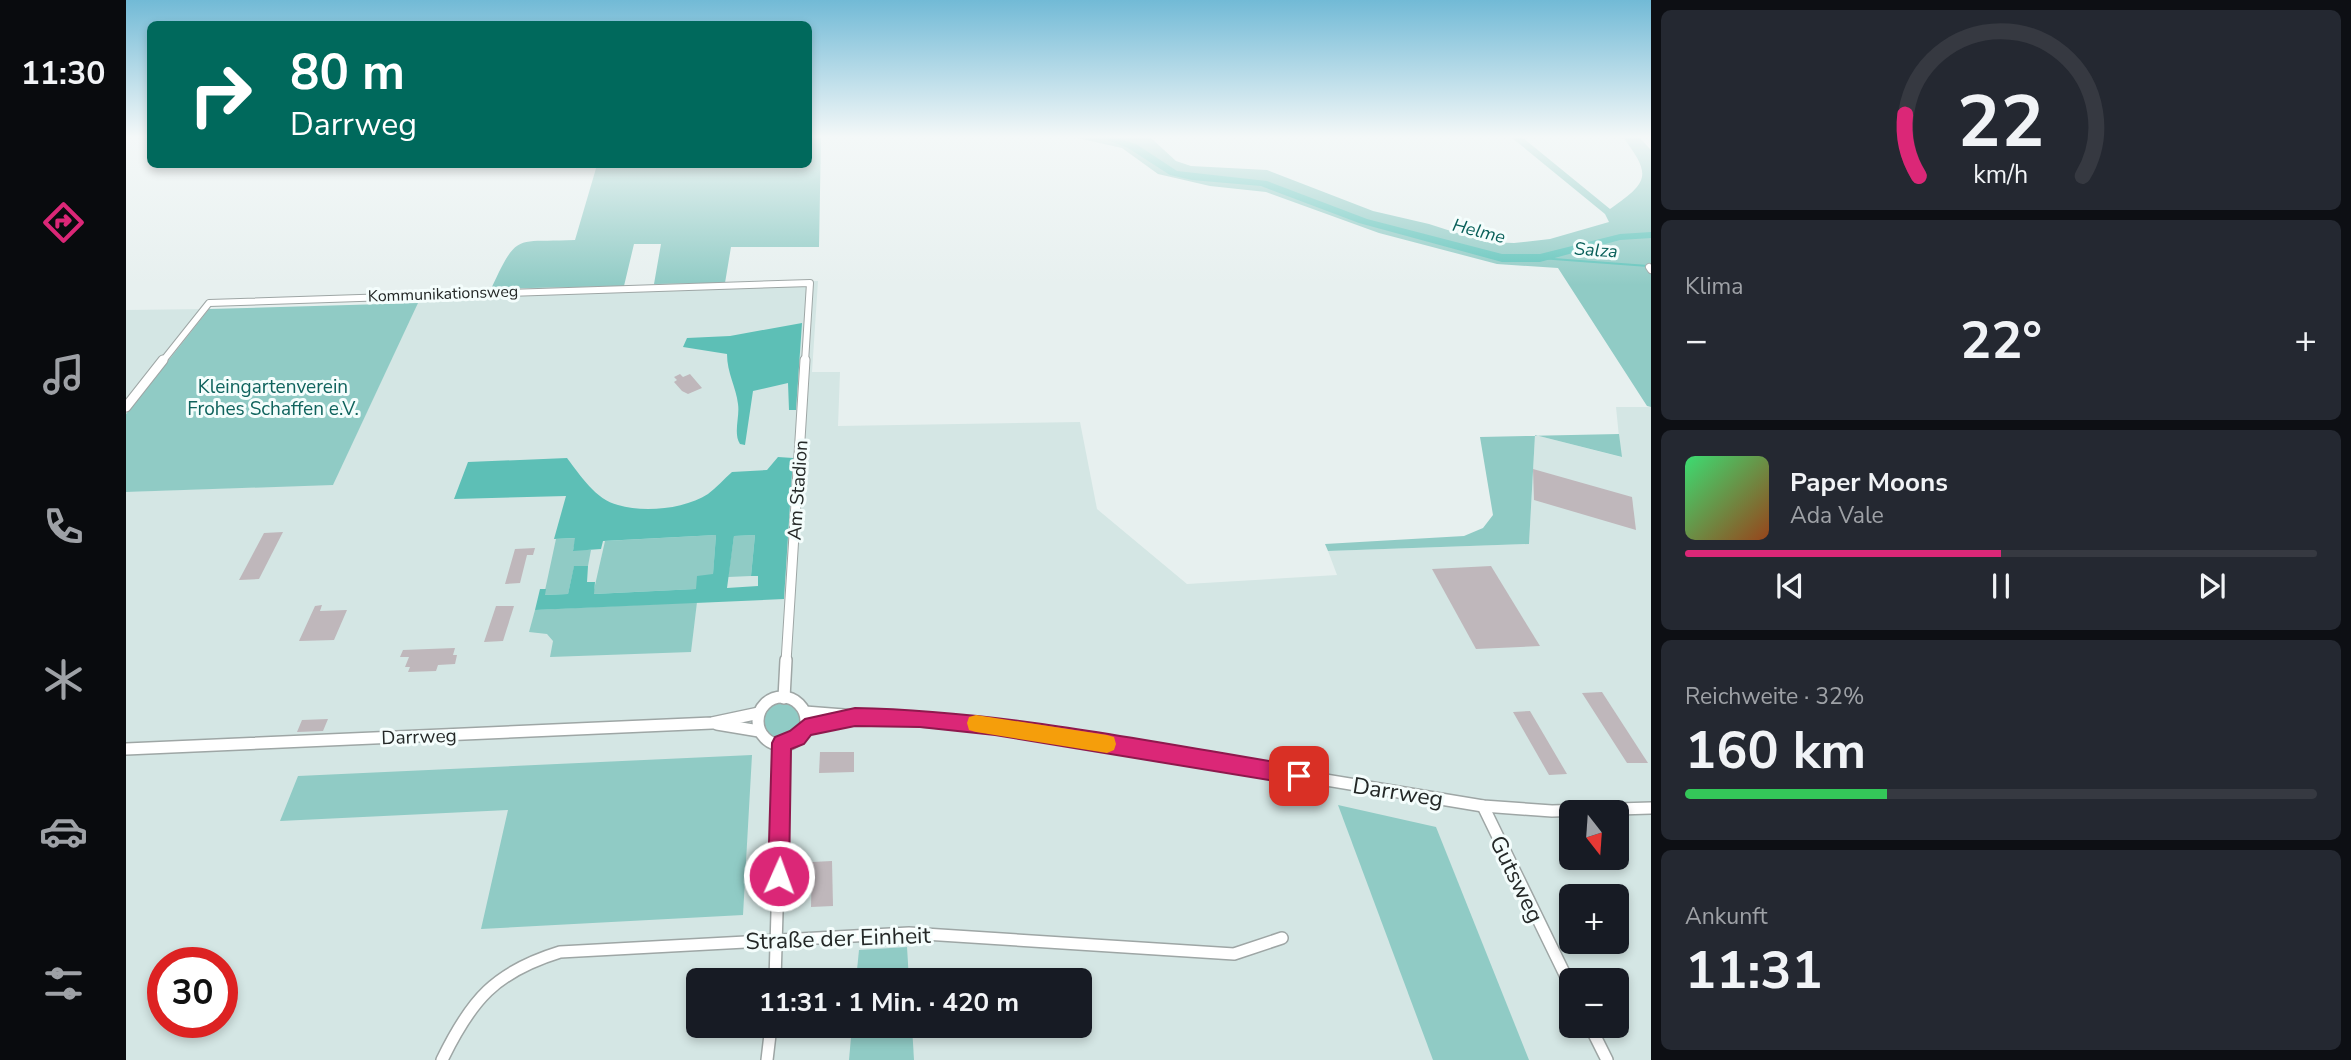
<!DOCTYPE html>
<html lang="de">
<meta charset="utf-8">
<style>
body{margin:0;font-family:"Nunito Sans",sans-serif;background:#242831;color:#f1f3f6;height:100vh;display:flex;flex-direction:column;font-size:26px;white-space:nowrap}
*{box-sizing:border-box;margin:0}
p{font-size:23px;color:#9ea1a6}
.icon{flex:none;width:38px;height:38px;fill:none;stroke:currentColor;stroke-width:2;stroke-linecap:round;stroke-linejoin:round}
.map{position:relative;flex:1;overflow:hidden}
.drawer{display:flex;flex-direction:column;gap:10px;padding:10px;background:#0d0f14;width:700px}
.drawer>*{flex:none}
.banner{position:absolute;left:21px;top:21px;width:665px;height:147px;border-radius:10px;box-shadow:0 4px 10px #0003;background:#00695c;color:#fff;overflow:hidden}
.needle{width:46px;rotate:163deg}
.tools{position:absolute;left:1433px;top:800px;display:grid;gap:14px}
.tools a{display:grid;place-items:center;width:70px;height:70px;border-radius:10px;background:#171b24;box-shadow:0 4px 10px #0003;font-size:35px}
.speed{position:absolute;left:21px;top:947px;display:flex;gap:14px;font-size:35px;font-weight:700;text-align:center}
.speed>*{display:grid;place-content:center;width:91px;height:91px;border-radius:50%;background:#171b24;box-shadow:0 4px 10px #0003;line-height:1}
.speed .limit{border:10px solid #d22;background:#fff;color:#111}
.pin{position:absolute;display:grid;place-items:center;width:60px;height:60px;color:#fff;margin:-30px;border-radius:14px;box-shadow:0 4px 10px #0006}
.me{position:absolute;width:77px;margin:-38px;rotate:2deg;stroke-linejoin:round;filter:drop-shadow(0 0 5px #0008)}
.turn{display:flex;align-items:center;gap:24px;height:147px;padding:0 28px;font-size:32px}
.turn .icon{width:91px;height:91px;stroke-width:2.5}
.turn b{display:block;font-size:49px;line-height:60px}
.big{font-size:52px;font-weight:700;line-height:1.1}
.drawer .widget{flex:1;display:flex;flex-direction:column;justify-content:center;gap:10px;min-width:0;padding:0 24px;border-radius:10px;background:#242831}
.drawer .dial{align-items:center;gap:0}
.dial svg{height:182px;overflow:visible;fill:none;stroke:#363941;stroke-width:7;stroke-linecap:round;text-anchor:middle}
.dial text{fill:#f1f3f6;stroke:none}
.song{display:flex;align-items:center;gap:21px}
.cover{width:84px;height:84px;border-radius:10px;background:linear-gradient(135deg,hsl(140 70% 55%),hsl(20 70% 35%))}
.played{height:7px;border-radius:4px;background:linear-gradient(90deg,#db2777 50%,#363941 50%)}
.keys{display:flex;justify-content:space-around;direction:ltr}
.heat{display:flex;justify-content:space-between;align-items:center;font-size:38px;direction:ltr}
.charge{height:10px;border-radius:5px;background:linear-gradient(90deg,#34c759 32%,#363941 0)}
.trip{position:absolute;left:560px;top:968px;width:406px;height:70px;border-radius:10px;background:#171b24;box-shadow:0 4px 10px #0003;font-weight:700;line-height:70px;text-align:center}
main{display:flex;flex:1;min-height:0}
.tab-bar{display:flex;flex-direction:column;width:126px;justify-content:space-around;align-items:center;background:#090b0e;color:#9ea1a6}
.tab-bar .icon{width:49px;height:49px}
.tab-bar .on{color:#db2777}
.tab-bar b{font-size:32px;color:#f1f3f6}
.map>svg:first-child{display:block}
.built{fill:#d4e6e4;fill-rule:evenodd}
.green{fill:#90cbc5}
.forest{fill:#5dbfb6;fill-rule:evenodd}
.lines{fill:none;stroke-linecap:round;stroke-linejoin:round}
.stream{stroke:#61c4bb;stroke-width:2}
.river{fill:#61c4bb;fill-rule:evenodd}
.building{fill:#bfb7bb}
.minor-far2-casing{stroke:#9ea6a5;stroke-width:8}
.minor-far1-casing{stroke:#9ea6a5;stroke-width:11}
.minor-casing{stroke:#9ea6a5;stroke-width:14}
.minor-far2{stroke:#fff;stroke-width:6}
.minor-far1{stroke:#fff;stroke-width:9}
.minor{stroke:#fff;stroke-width:11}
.route{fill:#db2777;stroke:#8e194d;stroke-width:2}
.slow{fill:#f59e0b}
.labels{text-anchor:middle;stroke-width:6;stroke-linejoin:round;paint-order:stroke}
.far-street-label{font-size:16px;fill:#242827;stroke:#f4fdfc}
.far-water-label{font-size:18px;font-style:italic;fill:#085f59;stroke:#f4fdfc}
.park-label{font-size:19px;fill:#0f635d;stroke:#f4fdfc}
.street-label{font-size:19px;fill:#242827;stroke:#f4fdfc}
.near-street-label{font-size:23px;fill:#242827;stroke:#f4fdfc}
</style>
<main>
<nav class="tab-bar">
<b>11:30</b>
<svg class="icon on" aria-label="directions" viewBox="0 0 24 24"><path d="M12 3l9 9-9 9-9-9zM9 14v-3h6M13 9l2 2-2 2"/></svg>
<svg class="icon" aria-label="music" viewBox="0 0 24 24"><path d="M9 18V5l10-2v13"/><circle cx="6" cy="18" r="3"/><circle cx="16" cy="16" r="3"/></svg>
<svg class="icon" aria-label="phone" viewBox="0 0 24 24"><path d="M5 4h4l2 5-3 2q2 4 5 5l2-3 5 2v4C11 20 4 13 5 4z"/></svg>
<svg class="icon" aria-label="climate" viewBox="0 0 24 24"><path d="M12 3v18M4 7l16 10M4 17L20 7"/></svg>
<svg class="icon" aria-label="car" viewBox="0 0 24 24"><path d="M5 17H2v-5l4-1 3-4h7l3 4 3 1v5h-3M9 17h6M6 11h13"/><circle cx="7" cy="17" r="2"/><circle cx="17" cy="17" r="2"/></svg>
<svg class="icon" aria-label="filters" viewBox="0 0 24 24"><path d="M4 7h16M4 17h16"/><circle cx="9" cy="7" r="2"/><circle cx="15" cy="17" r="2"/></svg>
</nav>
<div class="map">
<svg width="1525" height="1060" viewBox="0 0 1525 1060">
<rect width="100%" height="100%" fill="#e7f0ef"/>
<g class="built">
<path d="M692,281l-6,91h28l-2,54 242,-4 17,87 90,75 150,-9 -9,-24 201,-7 6,-109 86,22 -5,-50h35v653h-1525v-568l207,-8 90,-193zM1446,812h45v46h-45zM1446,896h45v46h-45zM37,962h59v60h-59zM572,980h382v46h-382zM1446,980h45v46h-45z"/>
<polygon points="83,309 0,414 0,310"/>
</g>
<g class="green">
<path d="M683,137h12l-2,110h-88l-6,36 -71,1 7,-40h-27l-10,42 -133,3c27,-58 24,-46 84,-49l22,-75 211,-1z"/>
<path d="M947,137h77l26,24 15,5 76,4 106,41 56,13 56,18 29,1 36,-4 59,-17 -4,-8 -94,-77h11l88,72c40,-28 41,-34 13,-72h16l12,13v257l-4,-1 -89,-138 -61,-4 -118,-31 -113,-41 -56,-6 -52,-12 -36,-26z"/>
<polygon points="292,303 207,485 0,492 0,414 83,309"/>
<polygon points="1493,434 1496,457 1409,435 1403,544 1202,551 1199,544 1338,536 1357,528 1367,515 1354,437"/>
<polygon points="590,535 587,575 570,589 467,594 479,541"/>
<polygon points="629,535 625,576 602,577 608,536"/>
<polygon points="450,538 447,550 465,550 462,566 448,567 442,594 418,595 430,539"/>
<polygon points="571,602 565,652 424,657 427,641 421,634 403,632 409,610"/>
<circle cx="655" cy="720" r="20"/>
<polygon points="626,755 617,915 355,929 382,810 154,821 172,776"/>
<polygon points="1212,805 1310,827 1403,1060 1307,1060"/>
<polygon points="781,947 783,980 730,980 733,950"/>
<polygon points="726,1026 786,1026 788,1060 723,1060"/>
</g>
<g class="forest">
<path d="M676,323l-6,87h-7l-1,-27 -35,8 -8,54 -5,-1c-7,-11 0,-27 -2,-40 -2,-17 -11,-31 -11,-50l-44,-7 4,-9 43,-2z"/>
<path d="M652,457l15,1 -9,141 -249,11 5,-21h6l-1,6 23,-1 6,-28h14l-1,16h8l-1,12 102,-5 1,-13 16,-2 3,-39 -113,6 -2,8 -28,2 2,-13 -21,1 12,-43 -112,3 14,-37 99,-4c13,17 29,42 51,47 26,8 67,4 90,-11 8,-6 16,-15 24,-22l35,-2zM629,535l-4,41h7v10l-31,2 7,-52z"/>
</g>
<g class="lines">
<polyline class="stream" points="1414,258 1522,266"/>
<polygon class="river" points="973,137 987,137 1010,144 1051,171 1141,181 1241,219 1376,254 1414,254 1494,234 1525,232 1525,238 1494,240 1414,262 1376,262 1233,223 1135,186 1066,180 1044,175 1002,148"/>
</g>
<g class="building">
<polygon points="554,374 557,377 564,374 576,388 562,394 556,391 548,382 551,380 548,377"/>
<polygon points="1407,469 1506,497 1510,530 1408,500"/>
<polygon points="157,532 133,579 113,580 138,533"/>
<polygon points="409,548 407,555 401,555 394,583 379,584 389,549"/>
<polygon points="1365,566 1414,646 1350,649 1306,569"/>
<polygon points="196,605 194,611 221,610 208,640 173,641 189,606"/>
<polygon points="370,606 388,606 377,641 358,642"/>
<polygon points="329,648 327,655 331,655 329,664 312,665 310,671 282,672 284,667 279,667 283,657 274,657 277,650"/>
<polygon points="1476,692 1522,763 1501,763 1456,693"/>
<polygon points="1404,711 1441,774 1423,775 1387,712"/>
<polygon points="202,719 197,731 171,732 176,720"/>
<polygon points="694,752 728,752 728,772 693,773"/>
<polygon points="706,861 707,906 685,907 686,862"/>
</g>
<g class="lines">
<g class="minor-far2-casing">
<g id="minor-far2">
<polyline points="1523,267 1525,270"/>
<polyline points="36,362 83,303 684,283 679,362"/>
</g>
</g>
<g class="minor-far1-casing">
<g id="minor-far1">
<polyline points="0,407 37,360"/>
<polyline points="660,662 679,360"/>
</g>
</g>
<g class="minor-casing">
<g id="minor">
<circle cx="656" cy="721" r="24"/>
<polyline points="658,698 660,660"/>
<polyline points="679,712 886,728 1357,806 1426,811 1525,808"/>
<polyline points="591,724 633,731"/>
<polyline points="679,728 722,719"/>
<polyline points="0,749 586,723 633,713"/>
<polyline points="1357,806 1446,989"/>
<polyline points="649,980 656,743"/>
<polyline points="1464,1026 1481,1060"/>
<path d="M316,1060c29,-60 53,-88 118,-108l349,-19 325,21 48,-16"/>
<polyline points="641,1060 645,1026"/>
</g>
</g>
<use href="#minor-far2" class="minor-far2"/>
<use href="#minor-far1" class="minor-far1"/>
<use href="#minor" class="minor"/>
</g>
<linearGradient id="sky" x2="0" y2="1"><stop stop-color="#72bad6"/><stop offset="0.48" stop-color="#f4f8f8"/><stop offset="1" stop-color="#f4f8f8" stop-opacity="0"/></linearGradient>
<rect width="1525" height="285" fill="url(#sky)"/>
<path class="route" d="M729,708c150,3 297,34 444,58l7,3 3,7 -3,6 -7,3 -304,-50 -75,-8 -65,-1 -44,9 -7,9 -13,5 -2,127 -3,8 -7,3 -8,-3 -3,-8 4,-133 3,-6 15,-6 15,-12z"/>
<polygon class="slow" points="850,715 981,735 988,737 990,744 988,750 981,753 850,732 843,730 841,723 843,717"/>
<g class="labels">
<g class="far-street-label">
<text transform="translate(317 293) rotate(-2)" y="6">Kommunikationsweg</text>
</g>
<g class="far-water-label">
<text transform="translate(1353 231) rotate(14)" y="6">Helme</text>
<text transform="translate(1470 250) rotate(4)" y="6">Salza</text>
</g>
<g class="park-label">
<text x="147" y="393">Kleingartenverein<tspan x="147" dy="22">Frohes Schaffen e.V.</tspan></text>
</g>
<g class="street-label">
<text transform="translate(671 490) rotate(-86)" y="7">Am Stadion</text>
<text transform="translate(293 736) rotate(-2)" y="7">Darrweg</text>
</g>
<g class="near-street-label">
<text transform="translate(1272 792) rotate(9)" y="8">Darrweg</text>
<text transform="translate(1391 879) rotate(64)" y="8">Gutsweg</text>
<text transform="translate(712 938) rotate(-2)" y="8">Straße der Einheit</text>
</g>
</g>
</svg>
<div class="tools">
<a><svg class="needle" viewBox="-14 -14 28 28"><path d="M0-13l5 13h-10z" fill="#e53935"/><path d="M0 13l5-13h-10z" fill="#9ea1a6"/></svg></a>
<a>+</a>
<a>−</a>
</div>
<div class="speed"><div class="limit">30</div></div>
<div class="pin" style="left:1173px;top:776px;background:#d93025"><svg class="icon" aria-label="arrive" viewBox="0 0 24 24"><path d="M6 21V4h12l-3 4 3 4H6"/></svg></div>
<svg class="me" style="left:653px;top:876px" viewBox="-20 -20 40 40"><circle r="17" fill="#db2777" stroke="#fff" stroke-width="3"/><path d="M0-11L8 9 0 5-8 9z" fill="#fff"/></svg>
<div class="trip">11:31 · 1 Min. · 420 m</div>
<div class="banner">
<div class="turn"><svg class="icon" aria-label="right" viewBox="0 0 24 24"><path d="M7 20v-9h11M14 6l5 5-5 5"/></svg><div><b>80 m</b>Darrweg</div></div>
</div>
</div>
<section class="drawer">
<div class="widget dial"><svg viewBox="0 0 100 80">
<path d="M14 69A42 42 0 1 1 86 69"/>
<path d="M14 69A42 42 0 0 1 8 42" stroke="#db2777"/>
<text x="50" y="56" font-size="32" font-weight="700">22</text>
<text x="50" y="72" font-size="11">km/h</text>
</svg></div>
<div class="widget"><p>Klima</p>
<div class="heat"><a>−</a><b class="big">22°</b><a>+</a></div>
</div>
<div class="widget">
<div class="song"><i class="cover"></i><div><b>Paper Moons</b><p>Ada Vale</p></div></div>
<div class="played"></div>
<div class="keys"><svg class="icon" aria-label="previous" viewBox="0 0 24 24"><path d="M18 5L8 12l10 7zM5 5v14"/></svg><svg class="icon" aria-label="pause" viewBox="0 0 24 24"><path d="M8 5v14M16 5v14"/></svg><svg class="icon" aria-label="next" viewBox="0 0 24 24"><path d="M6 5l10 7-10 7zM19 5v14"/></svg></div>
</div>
<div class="widget"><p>Reichweite · 32%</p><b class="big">160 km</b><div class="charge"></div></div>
<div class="widget"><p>Ankunft</p><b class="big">11:31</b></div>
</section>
</main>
